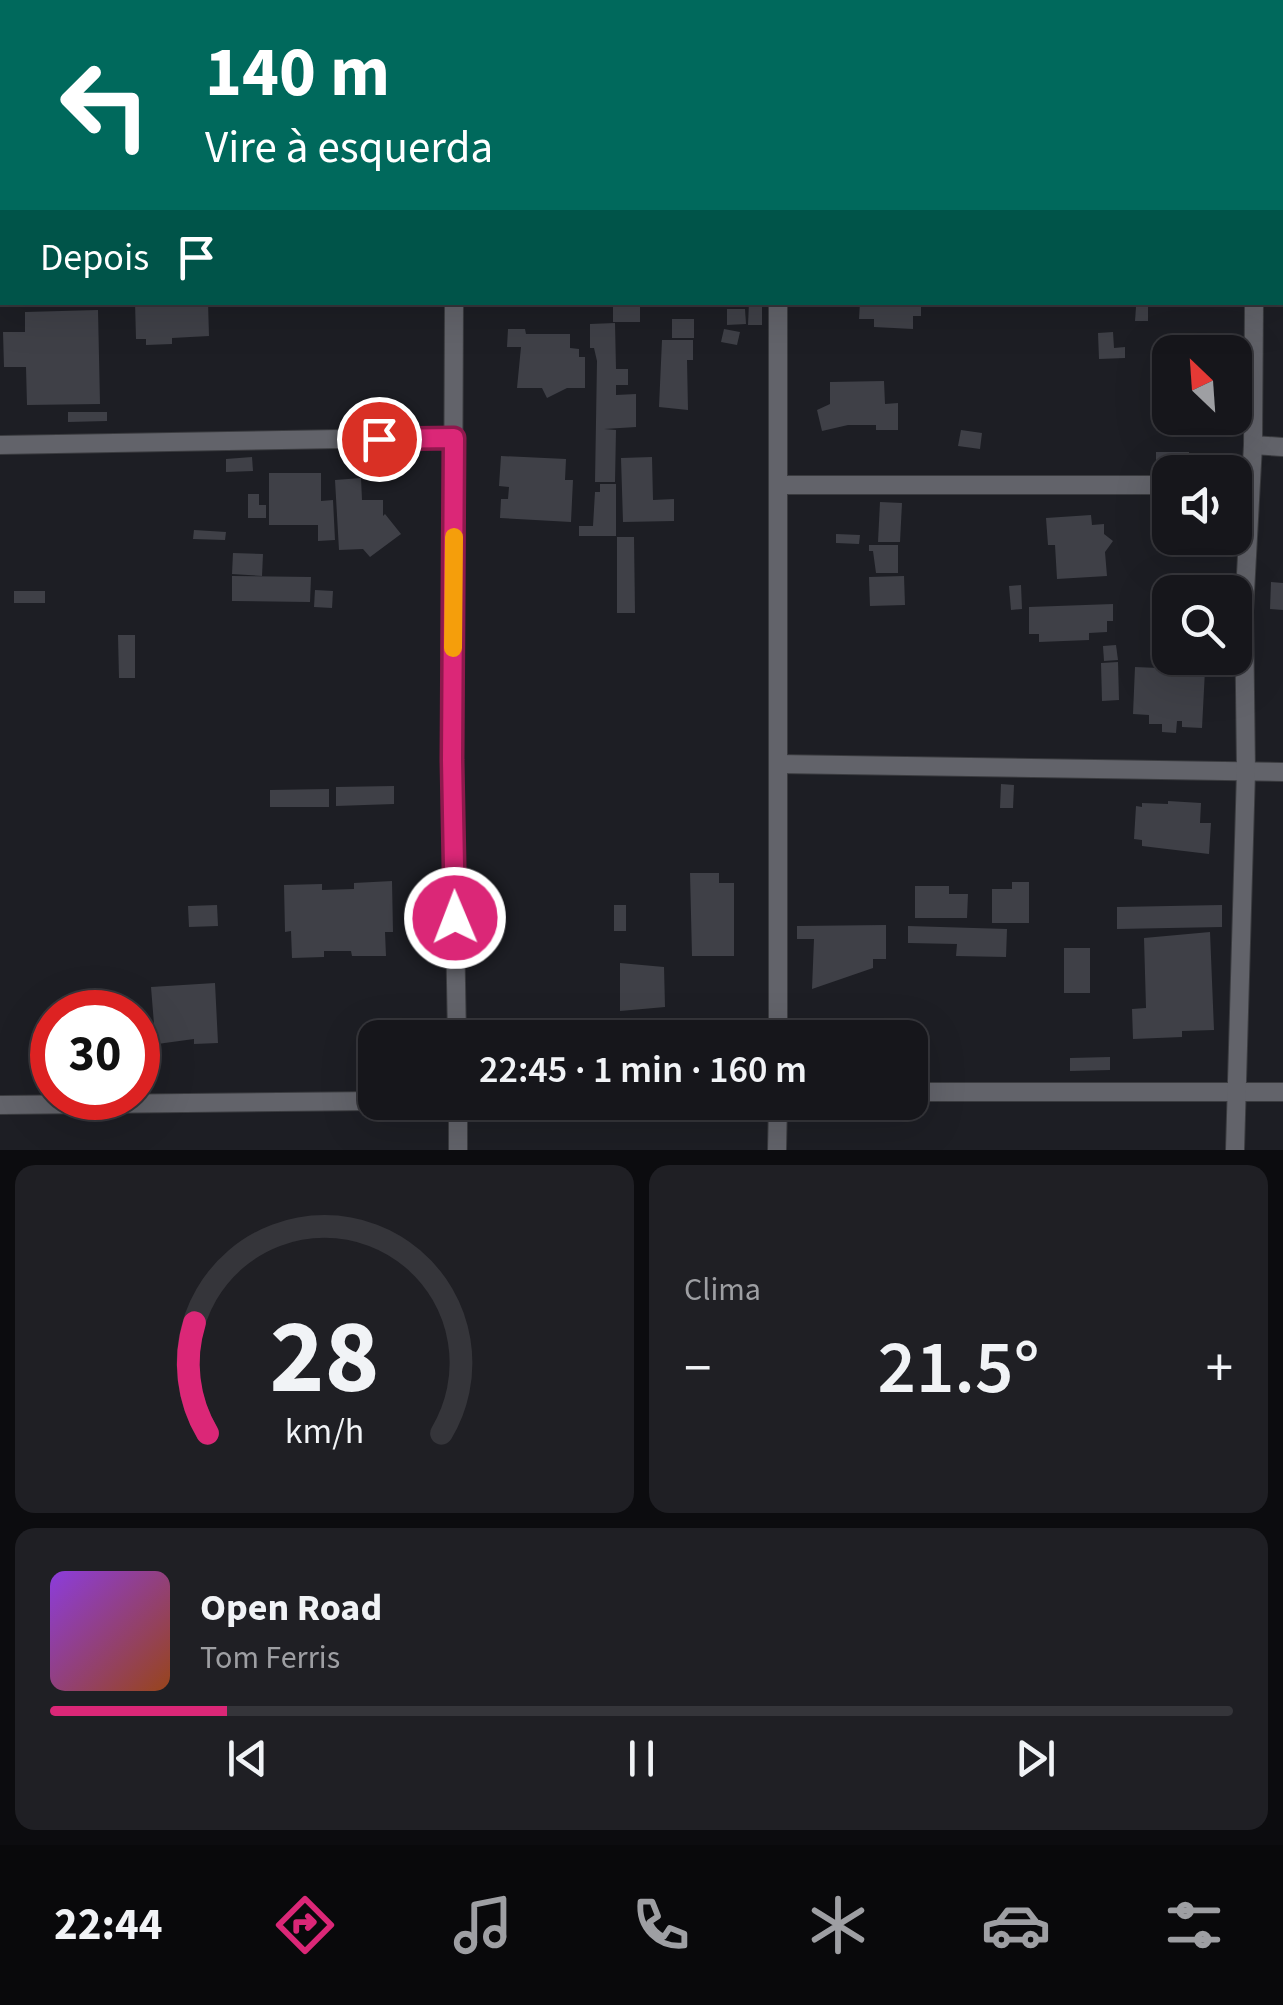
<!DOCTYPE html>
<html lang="pt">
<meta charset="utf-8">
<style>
body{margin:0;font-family:"Source Sans 3",sans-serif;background:#1f1f24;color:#f1f3f6;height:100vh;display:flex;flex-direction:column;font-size:38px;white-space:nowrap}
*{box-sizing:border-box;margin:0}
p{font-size:32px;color:#9e9fa3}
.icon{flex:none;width:55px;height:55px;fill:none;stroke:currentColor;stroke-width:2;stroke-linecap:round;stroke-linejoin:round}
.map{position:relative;height:1150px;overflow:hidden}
.side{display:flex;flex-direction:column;gap:15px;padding:15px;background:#0c0c0f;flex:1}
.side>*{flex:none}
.guide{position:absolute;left:0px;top:0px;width:1285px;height:305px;box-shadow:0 10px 40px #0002,0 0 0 2px #35353a;background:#00695c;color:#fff;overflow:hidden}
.needle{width:65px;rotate:335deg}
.tools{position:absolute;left:1152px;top:335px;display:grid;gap:20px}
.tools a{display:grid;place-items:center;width:100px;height:100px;border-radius:20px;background:#16161b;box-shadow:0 10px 40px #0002,0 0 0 2px #35353a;font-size:50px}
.speed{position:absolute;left:30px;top:990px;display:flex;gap:20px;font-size:50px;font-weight:700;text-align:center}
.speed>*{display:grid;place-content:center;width:130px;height:130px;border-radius:50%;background:#16161b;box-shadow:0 10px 40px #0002,0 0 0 2px #35353a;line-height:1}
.speed .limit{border:15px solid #d22;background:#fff;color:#111}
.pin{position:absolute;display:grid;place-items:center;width:85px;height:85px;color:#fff;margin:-42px;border:5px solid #fff;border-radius:50%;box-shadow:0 2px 10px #0007}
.me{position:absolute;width:110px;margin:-55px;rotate:359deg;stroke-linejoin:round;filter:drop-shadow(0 0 8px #0008)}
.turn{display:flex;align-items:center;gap:35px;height:210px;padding:0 40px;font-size:45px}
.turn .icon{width:130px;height:130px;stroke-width:2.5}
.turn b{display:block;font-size:70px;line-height:85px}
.then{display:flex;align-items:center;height:95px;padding:0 40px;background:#0003;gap:20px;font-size:38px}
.big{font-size:75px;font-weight:600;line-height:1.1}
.side .widget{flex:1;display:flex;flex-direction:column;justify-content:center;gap:15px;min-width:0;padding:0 35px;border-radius:20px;background:#1f1f24}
.side .dial{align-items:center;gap:0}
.dial svg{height:260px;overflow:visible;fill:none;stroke:#35353a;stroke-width:7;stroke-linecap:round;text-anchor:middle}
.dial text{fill:#f1f3f6;stroke:none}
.song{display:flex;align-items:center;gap:30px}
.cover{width:120px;height:120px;border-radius:15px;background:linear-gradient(135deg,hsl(270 70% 55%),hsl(20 70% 35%))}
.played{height:10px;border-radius:5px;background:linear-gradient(90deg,#db2777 15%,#35353a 15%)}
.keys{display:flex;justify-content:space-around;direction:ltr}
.heat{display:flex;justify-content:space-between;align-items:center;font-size:55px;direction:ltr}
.side .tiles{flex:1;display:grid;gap:15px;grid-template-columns:1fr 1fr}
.widget:last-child{grid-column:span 2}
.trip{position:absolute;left:358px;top:1020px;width:570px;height:100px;border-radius:20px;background:#16161b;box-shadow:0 10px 40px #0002,0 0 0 2px #35353a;font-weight:600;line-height:100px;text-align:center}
.tabs{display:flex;height:160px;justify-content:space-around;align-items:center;background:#09090b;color:#9e9fa3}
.tabs .icon{width:70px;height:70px}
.tabs .selected{color:#db2777}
.tabs b{font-size:45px;color:#f1f3f6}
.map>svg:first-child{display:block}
.building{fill:#3f4047}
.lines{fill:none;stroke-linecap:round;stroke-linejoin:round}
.minor-casing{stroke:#3a3b3f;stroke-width:20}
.minor{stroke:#62636a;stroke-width:18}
.route-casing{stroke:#8e194d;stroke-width:25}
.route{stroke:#db2777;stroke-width:18}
.slow{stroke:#f59e0b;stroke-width:18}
</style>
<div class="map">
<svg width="1283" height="1150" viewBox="0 0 1283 1150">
<rect width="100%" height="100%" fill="#1d1e24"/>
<g class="building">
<polygon points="135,302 208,302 209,336 172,338 172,344 146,345 146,339 136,339"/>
<rect x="613" y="302" width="27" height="20"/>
<polygon points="749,302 762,302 762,325 748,325"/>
<polygon points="860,302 921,302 921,316 913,316 913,329 874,327 874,319 859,319"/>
<polygon points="1136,307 1148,307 1148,321 1135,321"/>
<polygon points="727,309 745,309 746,324 727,325"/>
<polygon points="98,310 100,404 27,405 26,367 4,367 3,332 25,332 25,312"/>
<rect x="672" y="319" width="22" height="19"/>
<polygon points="615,323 616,369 628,369 628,385 616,385 616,395 636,394 636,427 604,429 616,430 615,482 595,482 597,361 594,348 590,348 590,324"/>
<polygon points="508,329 525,329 526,334 570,334 570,348 579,349 579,357 585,357 585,388 567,388 547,398 542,388 517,388 521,347 507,347"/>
<polygon points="724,329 740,332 737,345 721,342"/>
<polygon points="1113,332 1114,348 1125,347 1125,358 1099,359 1098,333"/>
<polygon points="662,340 693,340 693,360 687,360 688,410 659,407"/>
<polygon points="884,381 885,404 898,403 898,430 876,430 876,425 848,425 822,431 817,410 830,404 830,382"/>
<polygon points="68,412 107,412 107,421 68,422"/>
<polygon points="961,430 982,433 980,449 958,446"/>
<polygon points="1156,452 1189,452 1189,467 1156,466"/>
<polygon points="501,456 566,459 565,480 573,480 571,522 500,518 501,499 508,499 509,487 499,486"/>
<polygon points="252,457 253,471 226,472 226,459"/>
<polygon points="652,457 653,500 674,499 674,521 623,522 621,458"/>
<polygon points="269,473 321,473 321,501 333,500 335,540 318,541 318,525 269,525"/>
<polygon points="361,478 362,500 383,500 383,516 385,514 401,534 370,557 363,549 339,550 335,480"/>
<polygon points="600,484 616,484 616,536 579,536 579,526 593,526 595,492 600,492"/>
<polygon points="248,494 259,494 259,505 266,505 266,518 248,518"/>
<polygon points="880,502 902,503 900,542 878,542"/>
<polygon points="1091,515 1092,525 1104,524 1104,534 1113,541 1105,552 1107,576 1057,579 1055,545 1048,545 1046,518"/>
<polygon points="194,530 226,532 225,540 193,539"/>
<polygon points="836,534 860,535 859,544 836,543"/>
<polygon points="617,537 634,537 635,613 617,613"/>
<polygon points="869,545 898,545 898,573 876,573 873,551 869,551"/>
<polygon points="233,553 263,554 262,576 232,574"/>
<polygon points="232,576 311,577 310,602 232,601"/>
<polygon points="904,576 905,605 870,606 869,577"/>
<polygon points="1271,582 1283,583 1283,610 1270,609"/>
<polygon points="1021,585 1022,609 1011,610 1009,586"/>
<polygon points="315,590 333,591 332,608 314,607"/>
<rect x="14" y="591" width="31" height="12"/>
<polygon points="1113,604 1113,621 1107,621 1107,632 1089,633 1089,640 1039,642 1039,634 1029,634 1029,607"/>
<polygon points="118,635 135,635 135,678 119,678"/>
<polygon points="1116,645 1118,660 1104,661 1103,646"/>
<polygon points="1118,662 1119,700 1102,701 1101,663"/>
<polygon points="1135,667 1205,670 1202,728 1182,727 1182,721 1177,721 1176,733 1162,732 1162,724 1149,724 1149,715 1133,714"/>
<polygon points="1001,784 1014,785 1013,808 1000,808"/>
<polygon points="394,786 394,804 336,806 336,787"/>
<polygon points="329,789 329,807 270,807 270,790"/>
<polygon points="1168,801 1201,803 1200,823 1211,823 1209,854 1142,846 1142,840 1134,839 1136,806 1142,807 1142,803 1168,804"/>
<polygon points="690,873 719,873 719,883 734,883 734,956 692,956"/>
<polygon points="392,881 393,932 385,932 386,956 352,956 351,951 324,951 324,957 292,958 291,931 285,932 284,885 322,884 322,890 354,889 354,883"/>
<polygon points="1012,882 1029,882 1029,923 992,923 992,889 1012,889"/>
<polygon points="915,886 949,886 949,894 968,894 967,918 915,918"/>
<polygon points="217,905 218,926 189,927 188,906"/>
<rect x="614" y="905" width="12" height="26"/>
<polygon points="1222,905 1222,927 1117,929 1117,907"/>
<polygon points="886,925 886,959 873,959 873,968 812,989 814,939 797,939 797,926"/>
<polygon points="908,926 1007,929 1006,957 956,956 957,944 908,943"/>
<polygon points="1210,932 1214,1030 1182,1031 1182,1037 1133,1039 1132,1009 1146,1008 1144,938"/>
<rect x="1064" y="948" width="26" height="45"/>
<polygon points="620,963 664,967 665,1007 620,1011"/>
<polygon points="215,983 218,1043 194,1044 194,1039 150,1045 149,1025 154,1024 151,987"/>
<polygon points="1110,1057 1110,1070 1070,1071 1070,1058"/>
</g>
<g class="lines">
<g class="minor-casing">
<g id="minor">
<polyline points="0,218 2,218"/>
<polyline points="1282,235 1283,235"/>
<polyline points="454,302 452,760 457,1038"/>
<polyline points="0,445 455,437"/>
<polyline points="1253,445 1283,447"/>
<polyline points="778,485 1170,485"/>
<polyline points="778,764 1283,772"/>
<polyline points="778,1038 778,302"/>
<polyline points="910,1092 1283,1092"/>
<polyline points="458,1102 458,1150"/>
<polyline points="0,1105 375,1101"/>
<polyline points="777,1150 778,1102"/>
<polyline points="1235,1150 1246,771 1244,611 1253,445 1254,302"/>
</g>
</g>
<use href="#minor" class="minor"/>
</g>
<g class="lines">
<g class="route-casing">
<polyline id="route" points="379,439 454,438 452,760 455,918"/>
</g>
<use href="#route" class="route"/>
<polyline class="slow" points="453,648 454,537"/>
</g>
</svg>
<div class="tools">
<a><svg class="needle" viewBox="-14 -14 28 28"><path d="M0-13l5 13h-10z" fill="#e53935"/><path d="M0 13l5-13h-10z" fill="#9e9fa3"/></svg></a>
<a><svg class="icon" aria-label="sound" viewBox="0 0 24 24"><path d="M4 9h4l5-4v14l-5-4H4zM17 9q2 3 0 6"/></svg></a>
<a><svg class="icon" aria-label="search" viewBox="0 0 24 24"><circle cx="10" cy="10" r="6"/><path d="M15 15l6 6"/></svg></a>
</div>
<div class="speed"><div class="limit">30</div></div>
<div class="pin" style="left:379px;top:439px;background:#d93025"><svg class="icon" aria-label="arrive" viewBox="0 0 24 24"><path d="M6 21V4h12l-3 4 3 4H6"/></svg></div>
<svg class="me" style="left:455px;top:918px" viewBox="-20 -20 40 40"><circle r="17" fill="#db2777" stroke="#fff" stroke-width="3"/><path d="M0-11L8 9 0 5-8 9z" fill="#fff"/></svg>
<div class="trip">22:45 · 1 min · 160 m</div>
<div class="guide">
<div class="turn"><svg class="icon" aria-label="left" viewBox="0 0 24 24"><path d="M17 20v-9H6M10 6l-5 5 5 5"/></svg><div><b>140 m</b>Vire à esquerda</div></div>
<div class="then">Depois<svg class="icon" aria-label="arrive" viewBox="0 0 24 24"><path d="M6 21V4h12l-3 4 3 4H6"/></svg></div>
</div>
</div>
<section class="side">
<div class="tiles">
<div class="widget dial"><svg viewBox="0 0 100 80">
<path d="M14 69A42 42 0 1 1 86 69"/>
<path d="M14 69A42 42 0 0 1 10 35" stroke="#db2777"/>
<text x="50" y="56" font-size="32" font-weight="700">28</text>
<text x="50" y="72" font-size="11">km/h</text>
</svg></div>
<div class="widget"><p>Clima</p>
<div class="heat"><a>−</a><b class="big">21.5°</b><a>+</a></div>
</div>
<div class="widget">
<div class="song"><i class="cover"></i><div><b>Open Road</b><p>Tom Ferris</p></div></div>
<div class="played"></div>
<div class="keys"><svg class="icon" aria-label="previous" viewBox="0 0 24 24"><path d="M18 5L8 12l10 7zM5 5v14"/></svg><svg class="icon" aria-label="pause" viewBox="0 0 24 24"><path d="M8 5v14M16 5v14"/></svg><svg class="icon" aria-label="next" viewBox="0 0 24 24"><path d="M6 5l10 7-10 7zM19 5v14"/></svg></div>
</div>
</div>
</section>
<nav class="tabs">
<b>22:44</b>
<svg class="icon selected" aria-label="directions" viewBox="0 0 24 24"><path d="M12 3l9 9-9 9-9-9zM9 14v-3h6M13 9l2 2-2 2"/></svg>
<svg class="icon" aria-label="music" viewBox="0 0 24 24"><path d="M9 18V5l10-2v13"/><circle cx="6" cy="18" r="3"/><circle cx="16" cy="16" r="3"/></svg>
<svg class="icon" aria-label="phone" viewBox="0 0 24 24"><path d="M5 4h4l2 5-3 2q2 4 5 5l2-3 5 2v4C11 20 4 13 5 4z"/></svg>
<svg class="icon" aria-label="climate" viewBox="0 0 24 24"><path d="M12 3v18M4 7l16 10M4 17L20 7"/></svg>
<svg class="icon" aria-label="car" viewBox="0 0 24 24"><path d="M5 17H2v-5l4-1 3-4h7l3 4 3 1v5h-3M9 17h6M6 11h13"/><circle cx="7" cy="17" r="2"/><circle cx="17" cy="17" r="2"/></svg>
<svg class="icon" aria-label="filters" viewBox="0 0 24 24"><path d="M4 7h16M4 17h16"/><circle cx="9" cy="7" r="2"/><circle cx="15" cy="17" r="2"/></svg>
</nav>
